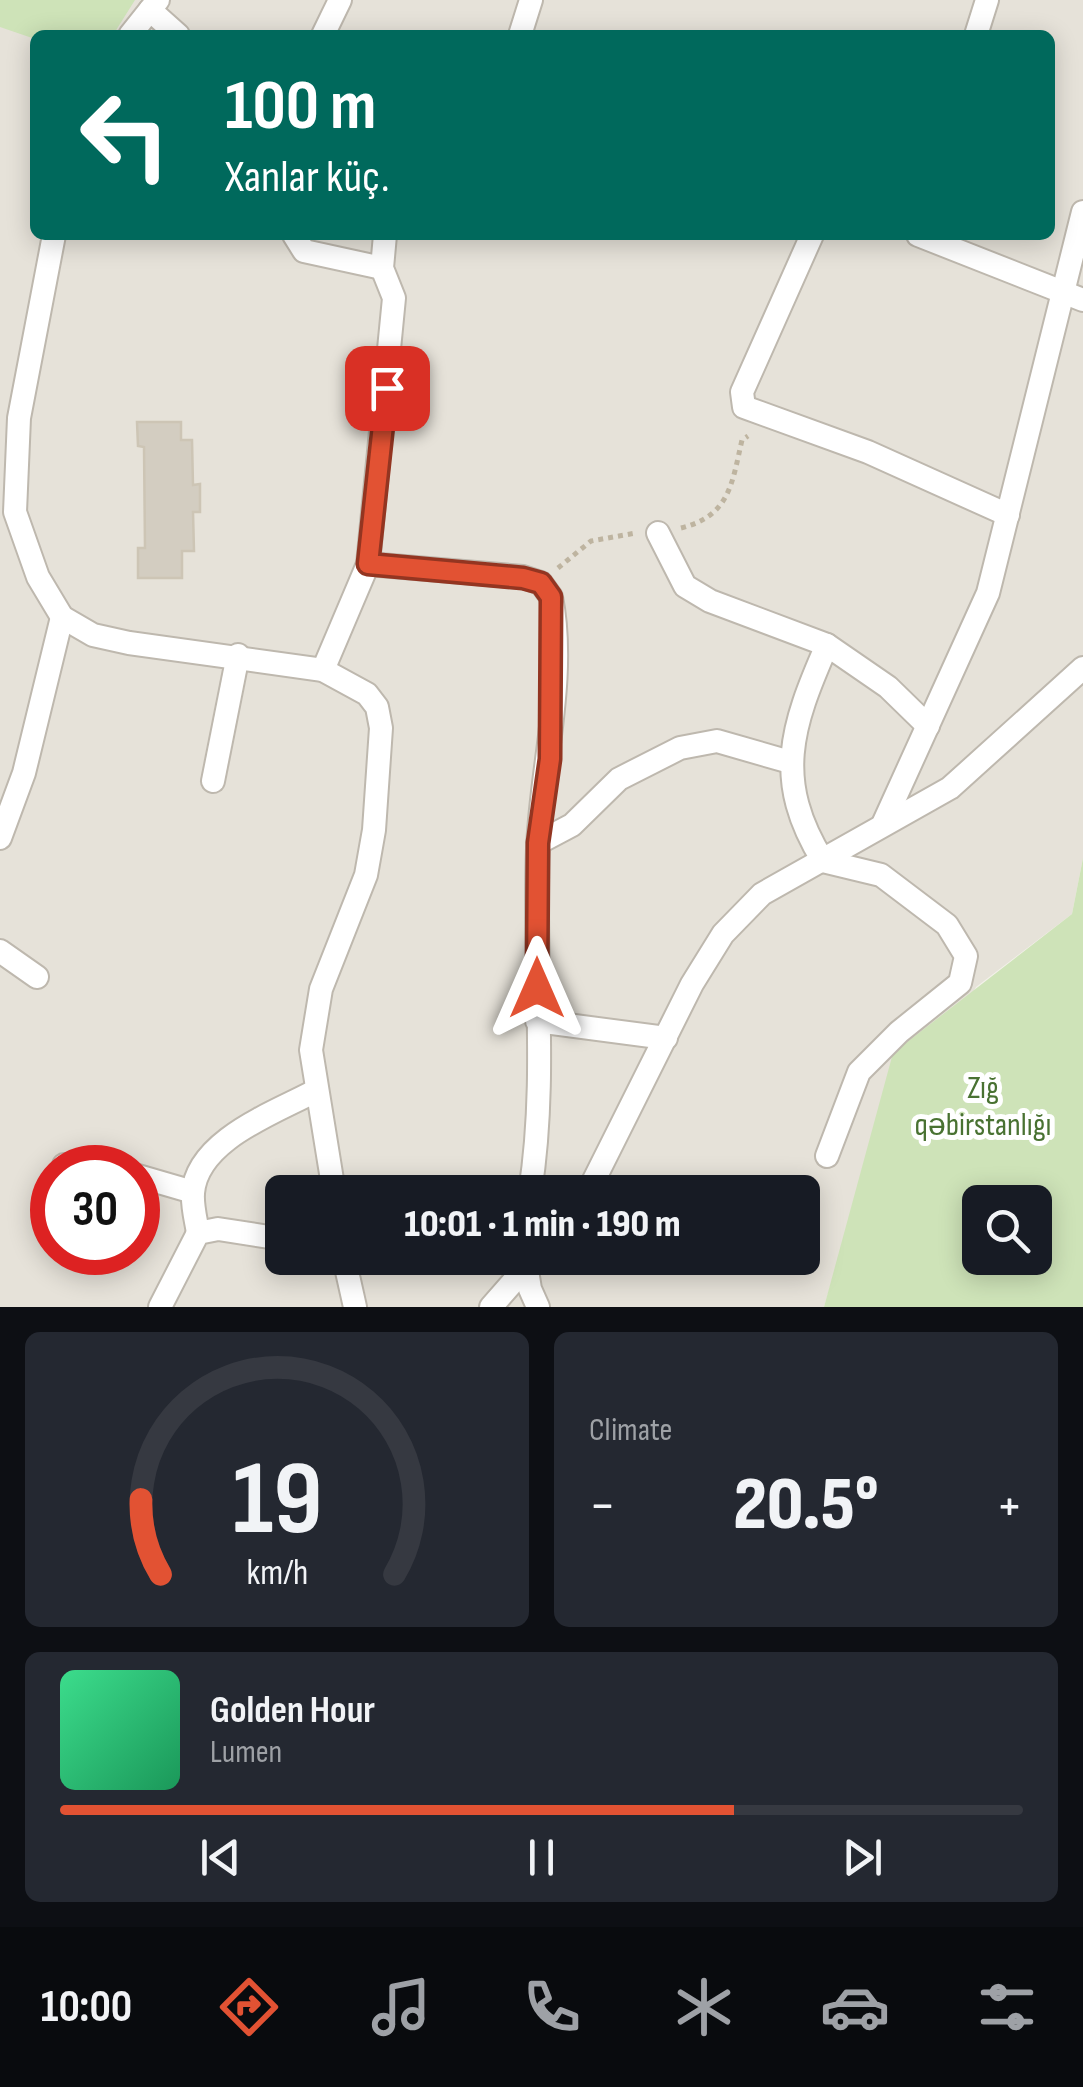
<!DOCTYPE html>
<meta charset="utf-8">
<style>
body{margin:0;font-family:"Sofia Sans Condensed",sans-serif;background:#242831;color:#f1f3f6;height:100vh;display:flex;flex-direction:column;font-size:38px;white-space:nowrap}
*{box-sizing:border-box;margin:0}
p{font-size:32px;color:#9ea1a6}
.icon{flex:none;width:55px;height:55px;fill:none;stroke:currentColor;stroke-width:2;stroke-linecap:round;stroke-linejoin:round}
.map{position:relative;height:1307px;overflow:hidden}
.side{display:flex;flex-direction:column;gap:25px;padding:25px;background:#0d0f14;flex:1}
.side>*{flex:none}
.guide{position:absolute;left:30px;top:30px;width:1025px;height:210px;border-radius:15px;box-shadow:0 5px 25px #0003;background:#00695c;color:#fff;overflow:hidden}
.buttons{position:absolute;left:962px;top:1185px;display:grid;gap:20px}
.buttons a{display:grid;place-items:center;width:90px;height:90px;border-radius:15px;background:#171b24;box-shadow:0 5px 25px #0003;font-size:50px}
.speed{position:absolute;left:30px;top:1145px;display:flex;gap:20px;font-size:50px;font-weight:700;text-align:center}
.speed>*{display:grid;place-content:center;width:130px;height:130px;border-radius:50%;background:#171b24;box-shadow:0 5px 25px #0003;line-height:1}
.speed .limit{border:15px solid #d22;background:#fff;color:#111}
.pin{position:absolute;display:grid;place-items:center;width:85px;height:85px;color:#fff;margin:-42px;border-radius:20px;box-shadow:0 5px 15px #0006}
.me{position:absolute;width:110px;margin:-55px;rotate:0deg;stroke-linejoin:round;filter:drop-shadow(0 0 8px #0008)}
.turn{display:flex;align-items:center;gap:35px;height:210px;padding:0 30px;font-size:45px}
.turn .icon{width:130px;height:130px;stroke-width:2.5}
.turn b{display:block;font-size:70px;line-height:85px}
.big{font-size:75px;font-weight:800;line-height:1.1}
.side .card{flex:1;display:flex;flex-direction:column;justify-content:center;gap:15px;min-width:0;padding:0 35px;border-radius:15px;background:#242831}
.side .dial{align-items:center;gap:0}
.dial svg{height:260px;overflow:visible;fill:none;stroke:#363941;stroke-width:7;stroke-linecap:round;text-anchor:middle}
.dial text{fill:#f1f3f6;stroke:none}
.song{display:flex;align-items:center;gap:30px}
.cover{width:120px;height:120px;border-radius:15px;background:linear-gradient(135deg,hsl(150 70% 55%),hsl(150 70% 35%))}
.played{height:10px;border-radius:5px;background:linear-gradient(90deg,#e25233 70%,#363941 70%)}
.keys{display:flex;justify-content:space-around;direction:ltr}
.heat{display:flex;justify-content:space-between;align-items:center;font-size:55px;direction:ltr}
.side .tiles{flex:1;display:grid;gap:25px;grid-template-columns:1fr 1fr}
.card:last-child{grid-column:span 2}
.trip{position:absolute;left:265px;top:1175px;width:555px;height:100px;border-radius:15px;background:#171b24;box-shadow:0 5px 25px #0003;font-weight:800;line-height:100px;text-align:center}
.tab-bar{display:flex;height:160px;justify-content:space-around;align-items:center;background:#090b0e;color:#9ea1a6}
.tab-bar .icon{width:70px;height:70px}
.tab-bar .selected{color:#e25233}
.tab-bar b{font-size:45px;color:#f1f3f6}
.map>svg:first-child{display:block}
.residential{fill:#e6e2d9;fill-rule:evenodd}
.green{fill:#cee3b8;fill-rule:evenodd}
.building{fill:#d3cdc1;stroke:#cdc5b5;stroke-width:2.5}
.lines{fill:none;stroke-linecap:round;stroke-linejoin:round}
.minor-casing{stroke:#beb8ae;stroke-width:26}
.path{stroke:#beb4a0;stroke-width:5;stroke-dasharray:5 5;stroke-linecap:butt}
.minor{stroke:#fff;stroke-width:22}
.route-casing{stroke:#933521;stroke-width:25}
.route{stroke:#e25233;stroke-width:18}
.labels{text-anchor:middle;stroke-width:10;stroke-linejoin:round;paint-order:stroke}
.park-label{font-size:32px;fill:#497232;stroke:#fff}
</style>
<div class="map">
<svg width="1083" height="1307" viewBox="0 0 1083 1307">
<rect width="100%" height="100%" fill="#f3f1ea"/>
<path class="residential" d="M0,0h1083v858l-11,56 -96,73 -128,239 -24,81h-824zM35,35h1015v200h-1015zM52,1168h86v84h-86zM282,1192h520v66h-520z"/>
<g class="green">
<polygon points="0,0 135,0 113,35 35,35 35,39 0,27"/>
<path d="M1083,858v449h-259l69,-254 179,-139zM980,1202h55v56h-55z"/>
</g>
<polygon class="building" points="137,422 181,422 181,440 192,440 193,485 200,484 200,512 193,512 194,551 182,551 182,578 138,578 138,548 145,548 144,447 138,446"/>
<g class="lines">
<g class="minor-casing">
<g id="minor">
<polyline points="150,10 178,35"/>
<polyline points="130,35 158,0"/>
<polyline points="323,35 340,0"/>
<polyline points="520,35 531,0"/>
<polyline points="976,35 987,0"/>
<polyline points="54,235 19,418 15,512 38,577 62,617 93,635 129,643 323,670 367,694 377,707 381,728 374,830 366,875 321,989 311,1050 334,1192"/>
<polyline points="294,235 304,251 382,268"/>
<polyline points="812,235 742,392 744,407 868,452 1008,515"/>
<polyline points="918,235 1083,300"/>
<polyline points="658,533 685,586 710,601 827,645 888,687 928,726"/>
<path d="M368,564l155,13 18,6 10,14c16,80 -10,171 -13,251 -5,115 10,231 -8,344"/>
<polyline points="323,670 368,564 394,298 382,268 385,235"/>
<polyline points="213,781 238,655"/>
<polyline points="884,822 988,593 1083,212"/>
<polyline points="0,838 24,773 62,617"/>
<polyline points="538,843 572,825 619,779 680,748 717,741 790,762"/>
<polyline points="0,951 37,977"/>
<polyline points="537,1021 666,1038"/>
<path d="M827,1156l32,-84 40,-40 61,-49 6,-27 -19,-31 -66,-50 -58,-14c-50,-81 -32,-134 4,-216"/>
<polyline points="64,1165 107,1168"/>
<polyline points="138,1176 193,1192"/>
<polyline points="588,1192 692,984 723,934 762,894 950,788 1083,668"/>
<path d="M198,1233c-2,-13 -6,-27 -5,-40 4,-54 84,-81 124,-103"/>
<polyline points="344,1258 355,1307"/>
<polyline points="525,1258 530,1289 538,1307"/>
<polyline points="160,1307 198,1233 218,1229 282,1239"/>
<polyline points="491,1307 534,1258"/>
</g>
</g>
<g class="path">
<path d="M681,528c49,-12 51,-45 61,-88l6,-4"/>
<polyline points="558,568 591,541 636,533"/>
</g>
<use href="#minor" class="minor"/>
</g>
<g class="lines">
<g class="route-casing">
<polyline id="route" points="387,388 368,564 523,578 541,583 551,597 550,759 538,843 537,988"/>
</g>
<use href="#route" class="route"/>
</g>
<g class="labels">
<g class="park-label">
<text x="983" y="1098">Zığ<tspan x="983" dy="37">qəbirstanlığı</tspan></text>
</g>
</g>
</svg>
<div class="buttons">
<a><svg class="icon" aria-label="search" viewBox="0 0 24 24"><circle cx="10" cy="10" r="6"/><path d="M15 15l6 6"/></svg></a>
</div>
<div class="speed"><div class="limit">30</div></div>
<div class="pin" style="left:387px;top:388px;background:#d93025"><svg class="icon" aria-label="arrive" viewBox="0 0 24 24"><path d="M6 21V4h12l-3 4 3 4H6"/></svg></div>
<svg class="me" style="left:537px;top:988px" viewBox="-20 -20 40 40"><path d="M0-17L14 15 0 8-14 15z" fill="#e25233" stroke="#fff" stroke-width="4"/></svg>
<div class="trip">10:01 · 1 min · 190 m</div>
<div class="guide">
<div class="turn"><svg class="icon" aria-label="left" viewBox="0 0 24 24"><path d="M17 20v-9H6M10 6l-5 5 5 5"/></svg><div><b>100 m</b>Xanlar küç.</div></div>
</div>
</div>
<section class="side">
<div class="tiles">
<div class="card dial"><svg viewBox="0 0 100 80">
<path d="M14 69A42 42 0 1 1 86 69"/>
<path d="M14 69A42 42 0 0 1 8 46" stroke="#e25233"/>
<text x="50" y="56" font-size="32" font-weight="700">19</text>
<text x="50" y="72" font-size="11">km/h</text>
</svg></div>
<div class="card"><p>Climate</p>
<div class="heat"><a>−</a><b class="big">20.5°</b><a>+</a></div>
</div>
<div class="card">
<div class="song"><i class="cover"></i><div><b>Golden Hour</b><p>Lumen</p></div></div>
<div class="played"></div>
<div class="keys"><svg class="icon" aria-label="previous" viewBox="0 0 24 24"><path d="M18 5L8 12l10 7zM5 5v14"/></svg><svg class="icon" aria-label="pause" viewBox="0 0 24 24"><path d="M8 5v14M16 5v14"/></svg><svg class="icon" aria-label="next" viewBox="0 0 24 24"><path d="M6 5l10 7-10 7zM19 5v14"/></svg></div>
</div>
</div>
</section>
<nav class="tab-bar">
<b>10:00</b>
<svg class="icon selected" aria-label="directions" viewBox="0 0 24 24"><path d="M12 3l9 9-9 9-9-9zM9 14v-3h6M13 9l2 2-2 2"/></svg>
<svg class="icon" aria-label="music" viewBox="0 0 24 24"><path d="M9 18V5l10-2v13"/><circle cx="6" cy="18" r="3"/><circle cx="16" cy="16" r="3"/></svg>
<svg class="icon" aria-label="phone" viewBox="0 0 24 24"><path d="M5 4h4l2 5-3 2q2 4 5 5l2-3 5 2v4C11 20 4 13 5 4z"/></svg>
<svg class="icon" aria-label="climate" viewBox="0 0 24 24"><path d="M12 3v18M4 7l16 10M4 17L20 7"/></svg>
<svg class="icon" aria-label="car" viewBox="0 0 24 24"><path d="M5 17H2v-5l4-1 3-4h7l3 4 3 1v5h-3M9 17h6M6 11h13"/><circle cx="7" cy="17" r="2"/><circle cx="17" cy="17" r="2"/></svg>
<svg class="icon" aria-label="filters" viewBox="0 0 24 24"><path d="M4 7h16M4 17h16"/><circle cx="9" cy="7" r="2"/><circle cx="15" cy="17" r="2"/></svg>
</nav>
